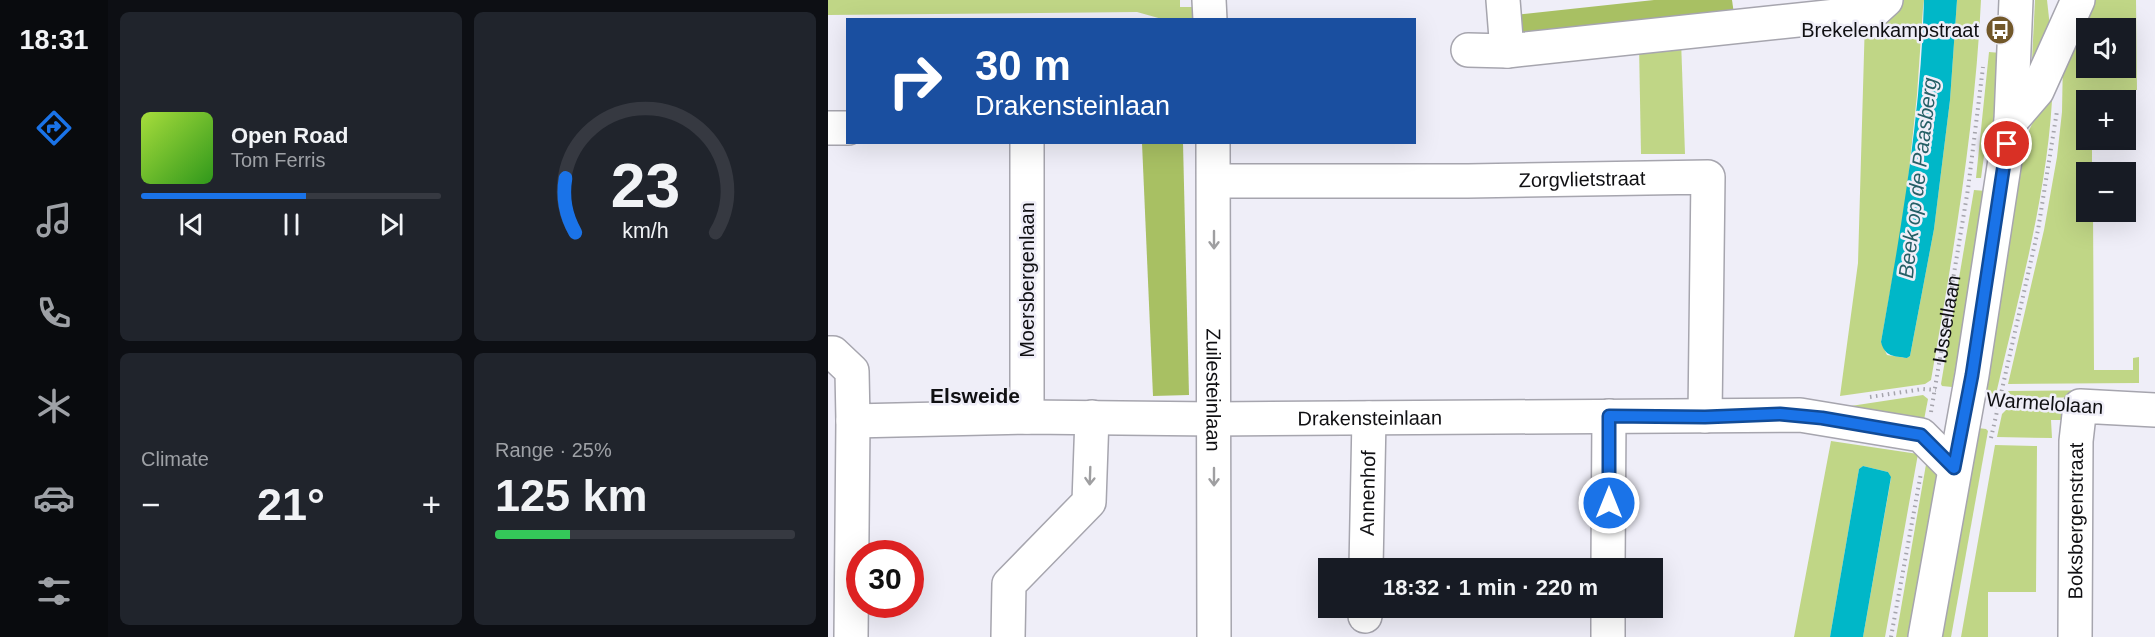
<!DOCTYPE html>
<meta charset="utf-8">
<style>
body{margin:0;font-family:Helvetica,sans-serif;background:#20242c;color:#f1f3f6;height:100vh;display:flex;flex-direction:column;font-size:22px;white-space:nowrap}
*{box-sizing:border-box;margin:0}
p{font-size:20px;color:#9ea1a6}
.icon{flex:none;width:33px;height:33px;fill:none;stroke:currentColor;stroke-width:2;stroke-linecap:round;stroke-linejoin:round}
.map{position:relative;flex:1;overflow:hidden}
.details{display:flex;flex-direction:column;gap:12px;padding:12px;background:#0d0f14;width:720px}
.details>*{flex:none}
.banner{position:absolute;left:18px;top:18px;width:570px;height:126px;border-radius:0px;box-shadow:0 6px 24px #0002;background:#1a4fa0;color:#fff;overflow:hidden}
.fabs{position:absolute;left:1248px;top:18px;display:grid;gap:12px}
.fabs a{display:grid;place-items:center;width:60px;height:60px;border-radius:0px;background:#171b24;box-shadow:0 6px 24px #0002;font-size:30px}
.speed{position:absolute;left:18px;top:540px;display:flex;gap:12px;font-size:30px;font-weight:700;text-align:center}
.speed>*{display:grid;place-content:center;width:78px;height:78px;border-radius:50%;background:#171b24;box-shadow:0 6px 24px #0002;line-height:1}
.speed .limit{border:9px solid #d22;background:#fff;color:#111}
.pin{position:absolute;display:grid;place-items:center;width:51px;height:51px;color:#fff;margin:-26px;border:3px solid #fff;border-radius:50%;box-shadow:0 2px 6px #0007}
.me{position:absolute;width:66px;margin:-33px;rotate:0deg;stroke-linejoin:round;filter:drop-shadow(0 0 4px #0008)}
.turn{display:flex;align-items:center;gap:21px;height:126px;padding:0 30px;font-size:27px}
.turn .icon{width:78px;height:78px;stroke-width:2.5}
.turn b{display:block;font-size:42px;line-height:51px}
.big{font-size:45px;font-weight:700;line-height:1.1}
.details .tile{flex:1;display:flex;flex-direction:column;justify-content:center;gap:9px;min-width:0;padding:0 21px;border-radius:9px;background:#20242c}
.details .dial{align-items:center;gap:0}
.dial svg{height:156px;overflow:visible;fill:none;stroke:#363941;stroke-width:7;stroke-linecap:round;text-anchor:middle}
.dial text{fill:#f1f3f6;stroke:none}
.song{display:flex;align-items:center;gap:18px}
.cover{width:72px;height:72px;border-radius:9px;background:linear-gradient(135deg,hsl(80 70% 55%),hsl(110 70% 35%))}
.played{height:6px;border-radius:3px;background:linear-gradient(90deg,#1a73e8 55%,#363941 55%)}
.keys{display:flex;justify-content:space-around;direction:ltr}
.heat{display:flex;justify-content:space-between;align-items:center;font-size:33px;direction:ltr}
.charge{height:9px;border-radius:4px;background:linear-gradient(90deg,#34c759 25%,#363941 0)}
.details .tiles{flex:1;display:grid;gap:12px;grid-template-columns:repeat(2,1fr)}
.trip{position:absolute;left:490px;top:558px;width:345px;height:60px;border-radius:0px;background:#171b24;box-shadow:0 6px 24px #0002;font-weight:700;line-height:60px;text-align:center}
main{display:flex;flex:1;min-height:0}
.tabs{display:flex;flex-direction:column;width:108px;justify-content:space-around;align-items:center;background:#090b0e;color:#9ea1a6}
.tabs .icon{width:42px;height:42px}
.tabs .on{color:#1a73e8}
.tabs b{font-size:27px;color:#f1f3f6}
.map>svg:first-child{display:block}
.green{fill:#c0d686;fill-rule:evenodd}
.forest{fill:#a8c063}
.water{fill:#00b7c8}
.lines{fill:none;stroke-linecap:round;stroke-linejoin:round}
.minor-casing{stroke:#a6a5ae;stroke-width:36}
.major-casing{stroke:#a6a5ae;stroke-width:36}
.path{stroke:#a5a4ac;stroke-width:4;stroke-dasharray:1.5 4.5;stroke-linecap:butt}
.minor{stroke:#fff;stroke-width:33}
.major{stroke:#fff;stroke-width:33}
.oneway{stroke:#9f9fa1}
.route-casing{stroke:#114b97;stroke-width:15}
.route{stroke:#1a73e8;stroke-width:10}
.labels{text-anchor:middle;stroke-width:5;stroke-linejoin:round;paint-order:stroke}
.poi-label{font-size:20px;fill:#101013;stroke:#efeef8;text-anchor:end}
.street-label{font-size:20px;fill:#101013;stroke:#efeef8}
.water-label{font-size:21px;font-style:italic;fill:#255f66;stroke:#efeef8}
.neighbourhood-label{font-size:21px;font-weight:bold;fill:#101013;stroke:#efeef8}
</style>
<main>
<nav class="tabs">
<b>18:31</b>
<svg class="icon on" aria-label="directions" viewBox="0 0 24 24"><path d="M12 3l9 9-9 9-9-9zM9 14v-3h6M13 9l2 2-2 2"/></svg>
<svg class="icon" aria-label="music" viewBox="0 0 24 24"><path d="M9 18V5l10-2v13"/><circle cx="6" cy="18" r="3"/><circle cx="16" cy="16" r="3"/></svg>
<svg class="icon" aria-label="phone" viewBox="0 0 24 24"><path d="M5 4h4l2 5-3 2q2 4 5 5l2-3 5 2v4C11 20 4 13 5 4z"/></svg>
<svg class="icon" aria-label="climate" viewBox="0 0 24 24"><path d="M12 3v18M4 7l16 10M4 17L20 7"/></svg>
<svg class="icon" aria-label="car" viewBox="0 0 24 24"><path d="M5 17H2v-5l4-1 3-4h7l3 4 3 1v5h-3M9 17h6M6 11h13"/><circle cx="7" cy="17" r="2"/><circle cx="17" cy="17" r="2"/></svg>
<svg class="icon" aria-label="filters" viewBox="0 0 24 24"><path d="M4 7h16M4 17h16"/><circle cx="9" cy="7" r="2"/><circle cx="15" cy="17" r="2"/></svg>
</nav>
<section class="details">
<div class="tiles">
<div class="tile">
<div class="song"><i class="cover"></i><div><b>Open Road</b><p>Tom Ferris</p></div></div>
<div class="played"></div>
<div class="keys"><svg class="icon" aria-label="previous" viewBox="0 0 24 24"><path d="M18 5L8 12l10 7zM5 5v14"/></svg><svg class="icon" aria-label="pause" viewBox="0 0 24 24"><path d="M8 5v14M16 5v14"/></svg><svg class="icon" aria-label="next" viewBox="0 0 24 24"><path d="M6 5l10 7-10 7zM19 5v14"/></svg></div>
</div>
<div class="tile dial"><svg viewBox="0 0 100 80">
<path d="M14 69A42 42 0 1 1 86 69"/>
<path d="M14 69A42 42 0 0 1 9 41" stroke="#1a73e8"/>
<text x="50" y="56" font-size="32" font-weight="700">23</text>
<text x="50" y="72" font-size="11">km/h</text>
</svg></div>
<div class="tile"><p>Climate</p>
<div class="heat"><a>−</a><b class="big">21°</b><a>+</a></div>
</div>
<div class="tile"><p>Range · 25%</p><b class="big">125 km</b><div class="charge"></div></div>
</div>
</section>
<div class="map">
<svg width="1327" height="637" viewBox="0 0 1327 637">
<rect width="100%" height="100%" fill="#efeef8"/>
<g class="green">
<polygon points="0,0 352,0 352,7 369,7 369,19 334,19 309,12 0,15"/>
<path d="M1067,0h29l-1,8 -6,87 -12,114 -24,133 6,13 20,3 3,-2 24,-127 16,-129 7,-100h24c-6,128 -28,254 -50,380l-6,4 -85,12 18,-133 7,-244z"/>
<polygon points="1207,0 1219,0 1223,36 1203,80"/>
<path d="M1262,0h46l1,90 -45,1v9h-6v40h6v32h-6v40h7l1,158h39v-12l6,-1v26l-131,1 36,-154 13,-73 5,-45 1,-55zM1258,28h40v40h-40z"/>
<polygon points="853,40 857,154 813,154 811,45"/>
<polygon points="1161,52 1173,53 1167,127 1159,134 1153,178 1148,178"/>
<path d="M1225,79c-3,106 -33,211 -57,315l-11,-1 -2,-2 23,-127 19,-125z"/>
<polygon points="1146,190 1158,191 1124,387 1114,386 1113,384"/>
<polygon points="1290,390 1290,397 1188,398 1183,395 1180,391"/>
<polygon points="1095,395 1100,399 1095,425 1003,409"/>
<polygon points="1226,409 1238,414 1238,420 1223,420 1224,438 1169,437 1174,414 1178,410"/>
<polygon points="1150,428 1158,429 1160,431 1123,637 1112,637"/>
<polygon points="1003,441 1090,454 1057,637 1035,637 1063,478 1060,472 1035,466 1031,469 1002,637 966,637"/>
<polygon points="1167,445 1209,446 1208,592 1160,592 1160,637 1133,637"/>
<polygon points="1100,453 1109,473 1081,637 1068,637"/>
</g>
<g class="forest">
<polygon points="826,0 904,0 907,21 693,38 687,15"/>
<polygon points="314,143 355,143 361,395 325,396"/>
</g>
<g class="water">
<path d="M1096,0h33l-7,100 -16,129 -24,127 -3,2c-13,-2 -22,-1 -26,-16 20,-113 40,-227 43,-342z"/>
<polygon points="1035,466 1060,472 1063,477 1035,637 1002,637 1031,469"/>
</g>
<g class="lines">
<g class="minor-casing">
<g id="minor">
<polyline points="381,0 382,20"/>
<polyline points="675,0 679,51"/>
<polyline points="640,50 679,51 1036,13 1047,10 1058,0"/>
<polyline points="1183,121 1209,91 1250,0"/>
<polyline points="0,128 20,128"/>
<polyline points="199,142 199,417"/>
<path id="s2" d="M385,142l1,495"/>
<path id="s3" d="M386,181h254l240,-4 -3,239"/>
<path id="s4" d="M0,353h5l19,18 1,50 174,-4 187,2 586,-4 121,20 33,33"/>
<path id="s5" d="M538,568l3,-150"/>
<polyline points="780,568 781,416"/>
<polyline points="537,616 538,608"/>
<polyline points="23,637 25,421"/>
<polyline points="180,637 181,584 261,502 264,417"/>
<polyline points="780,637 780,608"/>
<path id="s6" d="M1247,637l1,-196 4,-35 75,4"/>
</g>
</g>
<g class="major-casing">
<polyline id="major" points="1097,637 1144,375 1183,121 1188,0"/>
</g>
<g class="path">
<polyline points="1042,397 1095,389 1108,390"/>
<polyline points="1169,400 1224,404"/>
<path id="s1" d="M1103,412l37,-223 15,-122"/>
<polyline points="1163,438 1210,230 1229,111"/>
<polyline points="1063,637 1093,473"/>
</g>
<use href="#minor" class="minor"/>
<use href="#major" class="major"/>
</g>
<defs><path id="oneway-shaft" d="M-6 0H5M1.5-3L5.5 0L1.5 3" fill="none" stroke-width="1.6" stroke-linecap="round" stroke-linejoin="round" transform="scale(1.5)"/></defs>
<g class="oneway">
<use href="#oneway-shaft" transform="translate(386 240) rotate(90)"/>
<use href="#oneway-shaft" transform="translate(262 476) rotate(92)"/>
<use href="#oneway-shaft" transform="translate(386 477) rotate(90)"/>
</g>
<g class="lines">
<g class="route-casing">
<polyline id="route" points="781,503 781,416 877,417 952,414 994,418 1093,435 1126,468 1144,375 1179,144"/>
</g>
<use href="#route" class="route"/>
</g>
<defs>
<g id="bus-disc" transform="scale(1.5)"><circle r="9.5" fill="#72582a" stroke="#efeef8"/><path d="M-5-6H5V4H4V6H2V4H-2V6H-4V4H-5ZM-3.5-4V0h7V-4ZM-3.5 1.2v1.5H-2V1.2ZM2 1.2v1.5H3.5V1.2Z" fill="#fff"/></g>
</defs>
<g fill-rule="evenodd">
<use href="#bus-disc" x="1172" y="30"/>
</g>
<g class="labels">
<g class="poi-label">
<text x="1151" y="37">Brekelenkampstraat</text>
</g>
<g class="street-label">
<text dy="7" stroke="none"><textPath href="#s3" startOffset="368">Zorgvlietstraat</textPath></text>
<text transform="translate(199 280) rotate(-90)" y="7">Moersbergenlaan</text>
<text dy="7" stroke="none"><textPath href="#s1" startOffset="94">IJssellaan</textPath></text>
<text dy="7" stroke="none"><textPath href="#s2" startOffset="248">Zuilesteinlaan</textPath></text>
<text transform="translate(1217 403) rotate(4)" y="7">Warmelolaan</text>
<text dy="7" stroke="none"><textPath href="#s4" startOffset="598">Drakensteinlaan</textPath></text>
<text dy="7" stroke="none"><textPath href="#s5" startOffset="75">Annenhof</textPath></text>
<text dy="7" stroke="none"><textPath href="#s6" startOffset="116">Boksbergenstraat</textPath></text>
</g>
<g class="water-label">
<text transform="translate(1090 178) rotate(-83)" y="7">Beek op de Paasberg</text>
</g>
<g class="neighbourhood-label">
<text x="147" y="403">Elsweide</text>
</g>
</g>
</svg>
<div class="fabs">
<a><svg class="icon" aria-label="sound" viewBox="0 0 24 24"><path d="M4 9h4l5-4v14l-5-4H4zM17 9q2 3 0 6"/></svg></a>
<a>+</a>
<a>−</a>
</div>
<div class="speed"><div class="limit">30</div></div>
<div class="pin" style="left:1179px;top:144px;background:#d93025"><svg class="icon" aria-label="arrive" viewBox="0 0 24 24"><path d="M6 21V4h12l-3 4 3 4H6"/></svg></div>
<svg class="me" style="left:781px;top:503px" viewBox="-20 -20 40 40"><circle r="17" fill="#1a73e8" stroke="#fff" stroke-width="3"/><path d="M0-11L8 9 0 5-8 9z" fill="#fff"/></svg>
<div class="trip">18:32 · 1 min · 220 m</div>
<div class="banner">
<div class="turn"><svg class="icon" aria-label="right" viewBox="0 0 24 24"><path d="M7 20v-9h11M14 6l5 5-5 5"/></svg><div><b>30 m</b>Drakensteinlaan</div></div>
</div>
</div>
</main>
